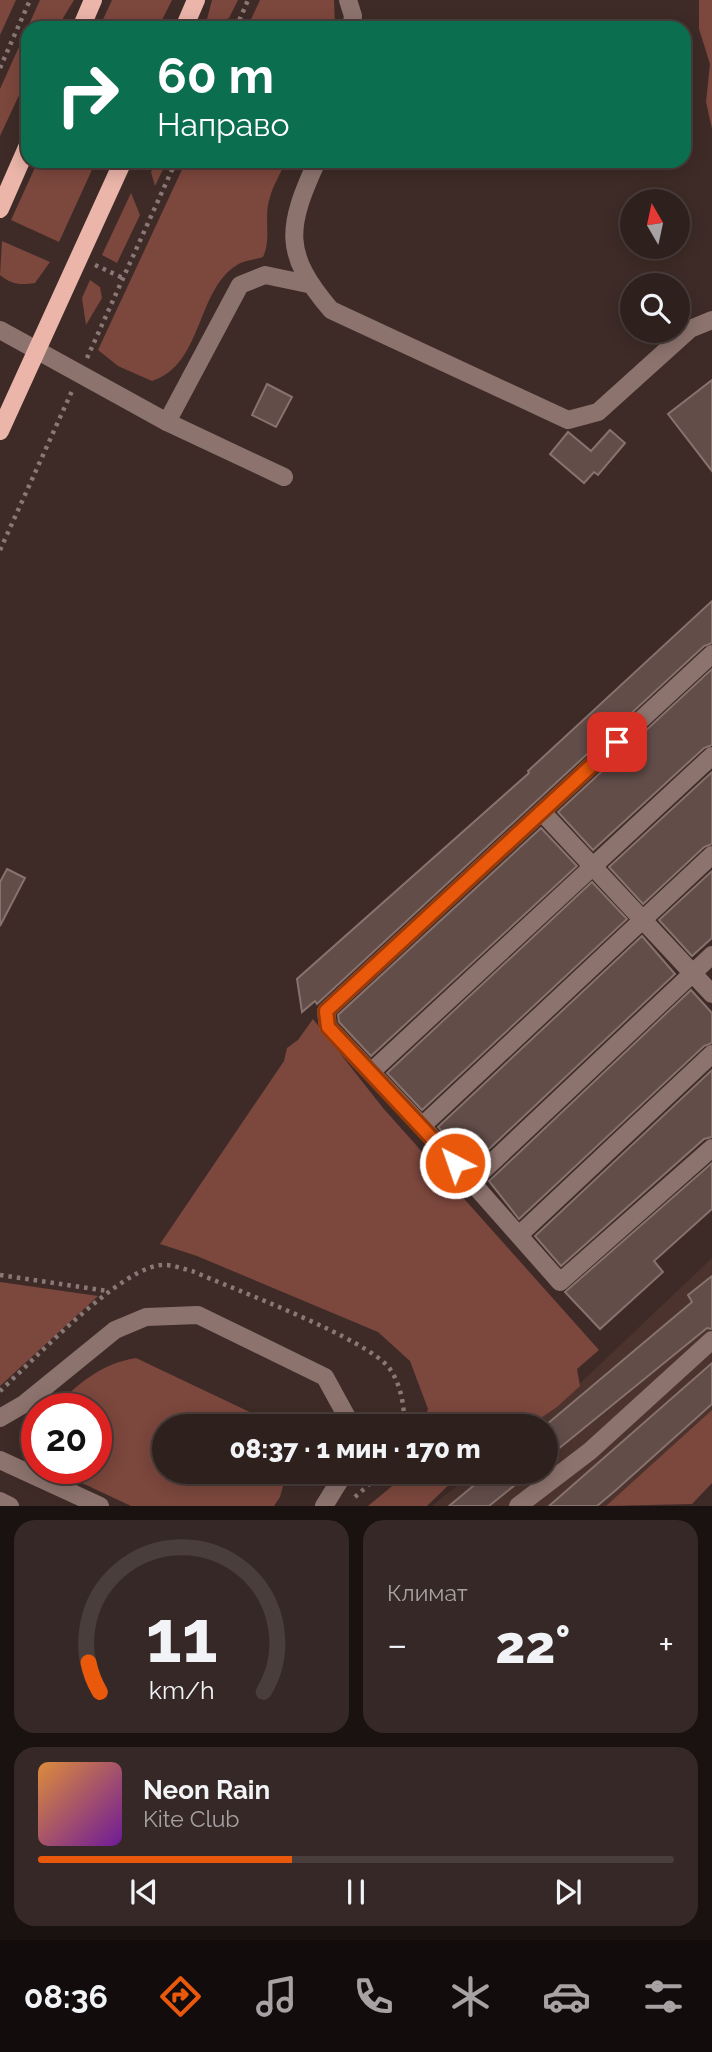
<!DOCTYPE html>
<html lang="ru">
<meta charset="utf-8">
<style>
body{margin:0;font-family:Raleway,sans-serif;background:#362826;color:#f1f3f6;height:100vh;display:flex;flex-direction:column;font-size:26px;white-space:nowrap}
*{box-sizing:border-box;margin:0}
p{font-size:23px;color:#a7a3a4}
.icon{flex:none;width:38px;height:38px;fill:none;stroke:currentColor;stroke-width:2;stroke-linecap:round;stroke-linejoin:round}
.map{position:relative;height:1506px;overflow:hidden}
.drawer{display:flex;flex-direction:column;gap:14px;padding:14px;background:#191210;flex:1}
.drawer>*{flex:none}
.top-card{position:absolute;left:21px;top:21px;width:670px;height:147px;border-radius:21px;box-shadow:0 4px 18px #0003,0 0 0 2px #493e3b;background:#0b6e4f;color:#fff;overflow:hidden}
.needle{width:46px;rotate:351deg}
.buttons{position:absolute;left:620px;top:189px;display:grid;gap:14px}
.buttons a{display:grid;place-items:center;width:70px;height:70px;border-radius:50%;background:#2e201d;box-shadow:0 4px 18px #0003,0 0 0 2px #493e3b;font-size:35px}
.speed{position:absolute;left:21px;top:1393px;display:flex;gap:14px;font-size:35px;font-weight:700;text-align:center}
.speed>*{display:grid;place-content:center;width:91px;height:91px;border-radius:50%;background:#2e201d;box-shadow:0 4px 18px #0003,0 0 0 2px #493e3b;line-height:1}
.speed .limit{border:10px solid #d22;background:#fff;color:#111}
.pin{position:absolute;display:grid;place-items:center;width:60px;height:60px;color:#fff;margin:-30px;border-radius:14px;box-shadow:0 4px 10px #0006}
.me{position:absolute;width:77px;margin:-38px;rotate:319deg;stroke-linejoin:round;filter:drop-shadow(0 0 5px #0008)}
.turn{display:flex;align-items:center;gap:24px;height:147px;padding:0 21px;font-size:32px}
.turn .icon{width:91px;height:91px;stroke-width:2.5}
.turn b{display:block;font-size:49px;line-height:60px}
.big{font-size:52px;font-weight:800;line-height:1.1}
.drawer .widget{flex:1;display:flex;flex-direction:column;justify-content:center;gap:10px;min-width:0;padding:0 24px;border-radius:21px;background:#362826}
.drawer .dial{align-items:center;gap:0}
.dial svg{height:182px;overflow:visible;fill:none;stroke:#493e3b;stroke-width:7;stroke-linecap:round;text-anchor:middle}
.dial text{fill:#f1f3f6;stroke:none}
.song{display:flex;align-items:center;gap:21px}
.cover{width:84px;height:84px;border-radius:10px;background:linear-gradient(135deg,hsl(30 70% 55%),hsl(280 70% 35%))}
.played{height:7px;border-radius:4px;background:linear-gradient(90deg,#ea580c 40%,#493e3b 40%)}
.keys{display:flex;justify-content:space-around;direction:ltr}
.heat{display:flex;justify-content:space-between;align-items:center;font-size:38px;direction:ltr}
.drawer .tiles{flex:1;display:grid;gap:14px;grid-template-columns:1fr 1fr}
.widget:last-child{grid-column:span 2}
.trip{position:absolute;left:152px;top:1414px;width:406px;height:70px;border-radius:35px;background:#2e201d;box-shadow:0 4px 18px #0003,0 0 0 2px #493e3b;font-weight:800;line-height:70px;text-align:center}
.tab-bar{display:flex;height:112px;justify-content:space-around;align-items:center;background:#120d0c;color:#a7a3a4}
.tab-bar .icon{width:49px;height:49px}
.tab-bar .on{color:#ea580c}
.tab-bar b{font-size:32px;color:#f1f3f6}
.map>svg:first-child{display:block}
.built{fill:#4c332d}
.green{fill:#7c473d}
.building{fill:#624d49;stroke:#88726d;stroke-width:2}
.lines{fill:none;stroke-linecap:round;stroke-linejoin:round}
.path{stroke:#897976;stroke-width:4.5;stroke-dasharray:3.5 5;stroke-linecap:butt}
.minor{stroke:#8d736e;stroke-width:18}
.major{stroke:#ebb5aa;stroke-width:18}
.route-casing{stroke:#983908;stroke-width:18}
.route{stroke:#ea580c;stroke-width:12}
</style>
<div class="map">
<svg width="712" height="1506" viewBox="0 0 712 1506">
<rect width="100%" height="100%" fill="#3e2b27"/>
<polygon class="built" points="712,1258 712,1425 625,1506 432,1506 474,1472 546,1472 546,1426 529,1426 572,1391"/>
<g class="green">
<polygon points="0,0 16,0 0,35"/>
<polygon points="40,0 74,0 57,28 28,28 28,76 0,136 0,89"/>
<polygon points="112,0 172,0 158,28 99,28"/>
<polygon points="212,0 238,0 229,18 205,27"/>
<polygon points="260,0 334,0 335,28 247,28"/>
<polygon points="699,0 712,0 712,129 706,102 710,64 699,29"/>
<polygon points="38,161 96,161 59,242 11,220"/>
<polygon points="157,161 167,161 155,186 151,172"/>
<path d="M186,161h100c-5,12 -13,24 -16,36 -7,20 2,41 -7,60 -8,3 -19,3 -26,8 -41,25 -34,100 -85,116l-34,-15 -20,-16z"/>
<polygon points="131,193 140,215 117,263 102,255"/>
<path d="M2,241l48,21 -15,21c-15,2 -23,2 -35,-8z"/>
<polygon points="90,280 100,287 102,298 86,325 82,298"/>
<polygon points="313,1019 383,1108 599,1350 577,1369 580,1386 557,1407 529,1426 422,1426 428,1409 410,1361 378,1332 197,1256 160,1244 284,1061 287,1048 298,1040"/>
<polygon points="0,1282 98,1296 0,1386"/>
<path d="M136,1358l122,58 10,10h-104v46h123l-7,25 -6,9h-143l-81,-38h46v-59h-44c27,-25 47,-45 84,-51z"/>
<polygon points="712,1410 712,1483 692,1504 606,1506"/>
<path d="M37,1422v40l-11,-5c-6,-16 -1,-24 11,-35z"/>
<polygon points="405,1472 462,1472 427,1506 368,1506 403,1477"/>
</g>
<g class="building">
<polygon points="712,380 712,471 668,414"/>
<polygon points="267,384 292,397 276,427 252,415"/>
<polygon points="610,430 625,443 598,475 594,472 584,483 550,454 568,432 591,451"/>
<polygon points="712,601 712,643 704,646 317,1004 315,1001 302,1012 297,979 529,773 528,771"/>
<polygon points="712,669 712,745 704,748 593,850 558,812"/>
<polygon points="712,772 712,844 704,847 643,904 609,867"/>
<polygon points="541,828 577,866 371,1056 339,1022 338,1015"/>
<polygon points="7,869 25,878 0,926 0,882"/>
<polygon points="712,871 712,938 692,956 659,920"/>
<polygon points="592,882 627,919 422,1110 387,1073"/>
<polygon points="642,936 675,974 472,1165 438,1127"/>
<polygon points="691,990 712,1013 712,1043 704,1046 519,1219 489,1181"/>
<polygon points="712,1070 712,1137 704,1139 561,1266 535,1236"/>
<polygon points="712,1163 712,1209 654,1261 663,1272 600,1329 565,1292"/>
<polygon points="712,1276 712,1329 707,1328 546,1459 546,1425 692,1302 688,1295"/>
<polygon points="712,1363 712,1404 616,1490 597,1506 549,1506"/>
<polygon points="490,1472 531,1472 489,1506 449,1506"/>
</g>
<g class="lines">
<g class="path">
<polyline points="236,28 248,0"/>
<polyline points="0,68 30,0"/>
<polyline points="95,265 123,278"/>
<polyline points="87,358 176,161"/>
<polyline points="0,550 72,391"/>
<polyline points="0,1275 108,1291"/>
<path d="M0,1391c32,-29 125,-129 165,-126 9,0 18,4 27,6 41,18 177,68 198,98 11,16 15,39 14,57"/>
<polyline points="355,1497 383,1472"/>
</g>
<g class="minor">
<polyline points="348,0 353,16 351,28"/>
<path d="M317,161c-30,66 -35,92 14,149l237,110 30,-8 92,-83 22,-9"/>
<polyline points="0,330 167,422 284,477"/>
<polyline points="167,422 240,285 265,275 308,284"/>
<polyline points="712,654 326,1011 328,1027 422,1126 560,1282 712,1148"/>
<polyline points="542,812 712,994"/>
<polyline points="371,1072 712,756"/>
<polyline points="422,1126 712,855"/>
<polyline points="471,1182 712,955"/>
<polyline points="519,1235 712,1054"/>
<polyline points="0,1418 24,1404 115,1330 146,1317 198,1315 325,1377 348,1419 349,1426"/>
<polyline points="0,1460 100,1506"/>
<polyline points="0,1501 10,1506"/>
<polyline points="324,1506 345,1472"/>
<polyline points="518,1506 590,1451 712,1340"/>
</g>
<g class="major">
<polyline points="81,28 93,0"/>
<polyline points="184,28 196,0"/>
<polyline points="0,209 28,145"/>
<polyline points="0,431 123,161"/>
</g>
</g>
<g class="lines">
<g class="route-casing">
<polyline id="route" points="455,1163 328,1027 326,1011 617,742"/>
</g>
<use href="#route" class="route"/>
</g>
</svg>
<div class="buttons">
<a><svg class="needle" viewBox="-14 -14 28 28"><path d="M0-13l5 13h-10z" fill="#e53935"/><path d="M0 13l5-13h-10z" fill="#a7a3a4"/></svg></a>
<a><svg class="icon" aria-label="search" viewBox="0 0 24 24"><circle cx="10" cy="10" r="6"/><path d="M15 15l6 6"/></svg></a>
</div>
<div class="speed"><div class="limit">20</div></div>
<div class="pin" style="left:617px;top:742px;background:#d93025"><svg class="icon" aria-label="arrive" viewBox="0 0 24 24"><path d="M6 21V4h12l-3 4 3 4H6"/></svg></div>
<svg class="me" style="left:455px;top:1163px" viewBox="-20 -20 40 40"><circle r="17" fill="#ea580c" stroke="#fff" stroke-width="3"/><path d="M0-11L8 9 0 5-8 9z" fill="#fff"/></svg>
<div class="trip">08:37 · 1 мин · 170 m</div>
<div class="top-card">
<div class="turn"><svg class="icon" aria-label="right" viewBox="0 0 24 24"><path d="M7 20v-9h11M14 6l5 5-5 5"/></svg><div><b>60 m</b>Направо</div></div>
</div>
</div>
<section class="drawer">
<div class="tiles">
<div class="widget dial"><svg viewBox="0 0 100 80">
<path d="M14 69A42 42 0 1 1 86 69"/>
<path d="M14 69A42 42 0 0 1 9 56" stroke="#ea580c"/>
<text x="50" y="56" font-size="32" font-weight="700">11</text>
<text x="50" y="72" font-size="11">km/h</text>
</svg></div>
<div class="widget"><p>Климат</p>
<div class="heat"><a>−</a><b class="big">22°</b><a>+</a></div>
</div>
<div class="widget">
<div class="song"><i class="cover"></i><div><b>Neon Rain</b><p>Kite Club</p></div></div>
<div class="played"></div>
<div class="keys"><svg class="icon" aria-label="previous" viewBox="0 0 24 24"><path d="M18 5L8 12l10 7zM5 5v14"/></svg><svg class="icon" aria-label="pause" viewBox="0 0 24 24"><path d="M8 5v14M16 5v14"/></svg><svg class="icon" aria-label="next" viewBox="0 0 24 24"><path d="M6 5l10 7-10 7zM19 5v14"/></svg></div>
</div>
</div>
</section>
<nav class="tab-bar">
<b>08:36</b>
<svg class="icon on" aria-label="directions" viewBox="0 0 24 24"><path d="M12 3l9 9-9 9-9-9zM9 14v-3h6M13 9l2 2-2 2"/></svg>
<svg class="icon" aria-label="music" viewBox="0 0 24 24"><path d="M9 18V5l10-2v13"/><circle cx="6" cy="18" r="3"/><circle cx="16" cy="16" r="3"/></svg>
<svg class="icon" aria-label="phone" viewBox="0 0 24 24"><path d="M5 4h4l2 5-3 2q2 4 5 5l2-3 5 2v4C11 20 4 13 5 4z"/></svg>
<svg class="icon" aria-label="climate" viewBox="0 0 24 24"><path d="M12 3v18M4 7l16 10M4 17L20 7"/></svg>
<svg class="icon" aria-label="car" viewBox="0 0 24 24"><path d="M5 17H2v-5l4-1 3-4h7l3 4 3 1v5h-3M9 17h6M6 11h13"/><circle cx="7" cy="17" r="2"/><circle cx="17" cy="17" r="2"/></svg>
<svg class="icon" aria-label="filters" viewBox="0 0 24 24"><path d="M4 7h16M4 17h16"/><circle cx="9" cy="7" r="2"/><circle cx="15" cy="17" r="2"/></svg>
</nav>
